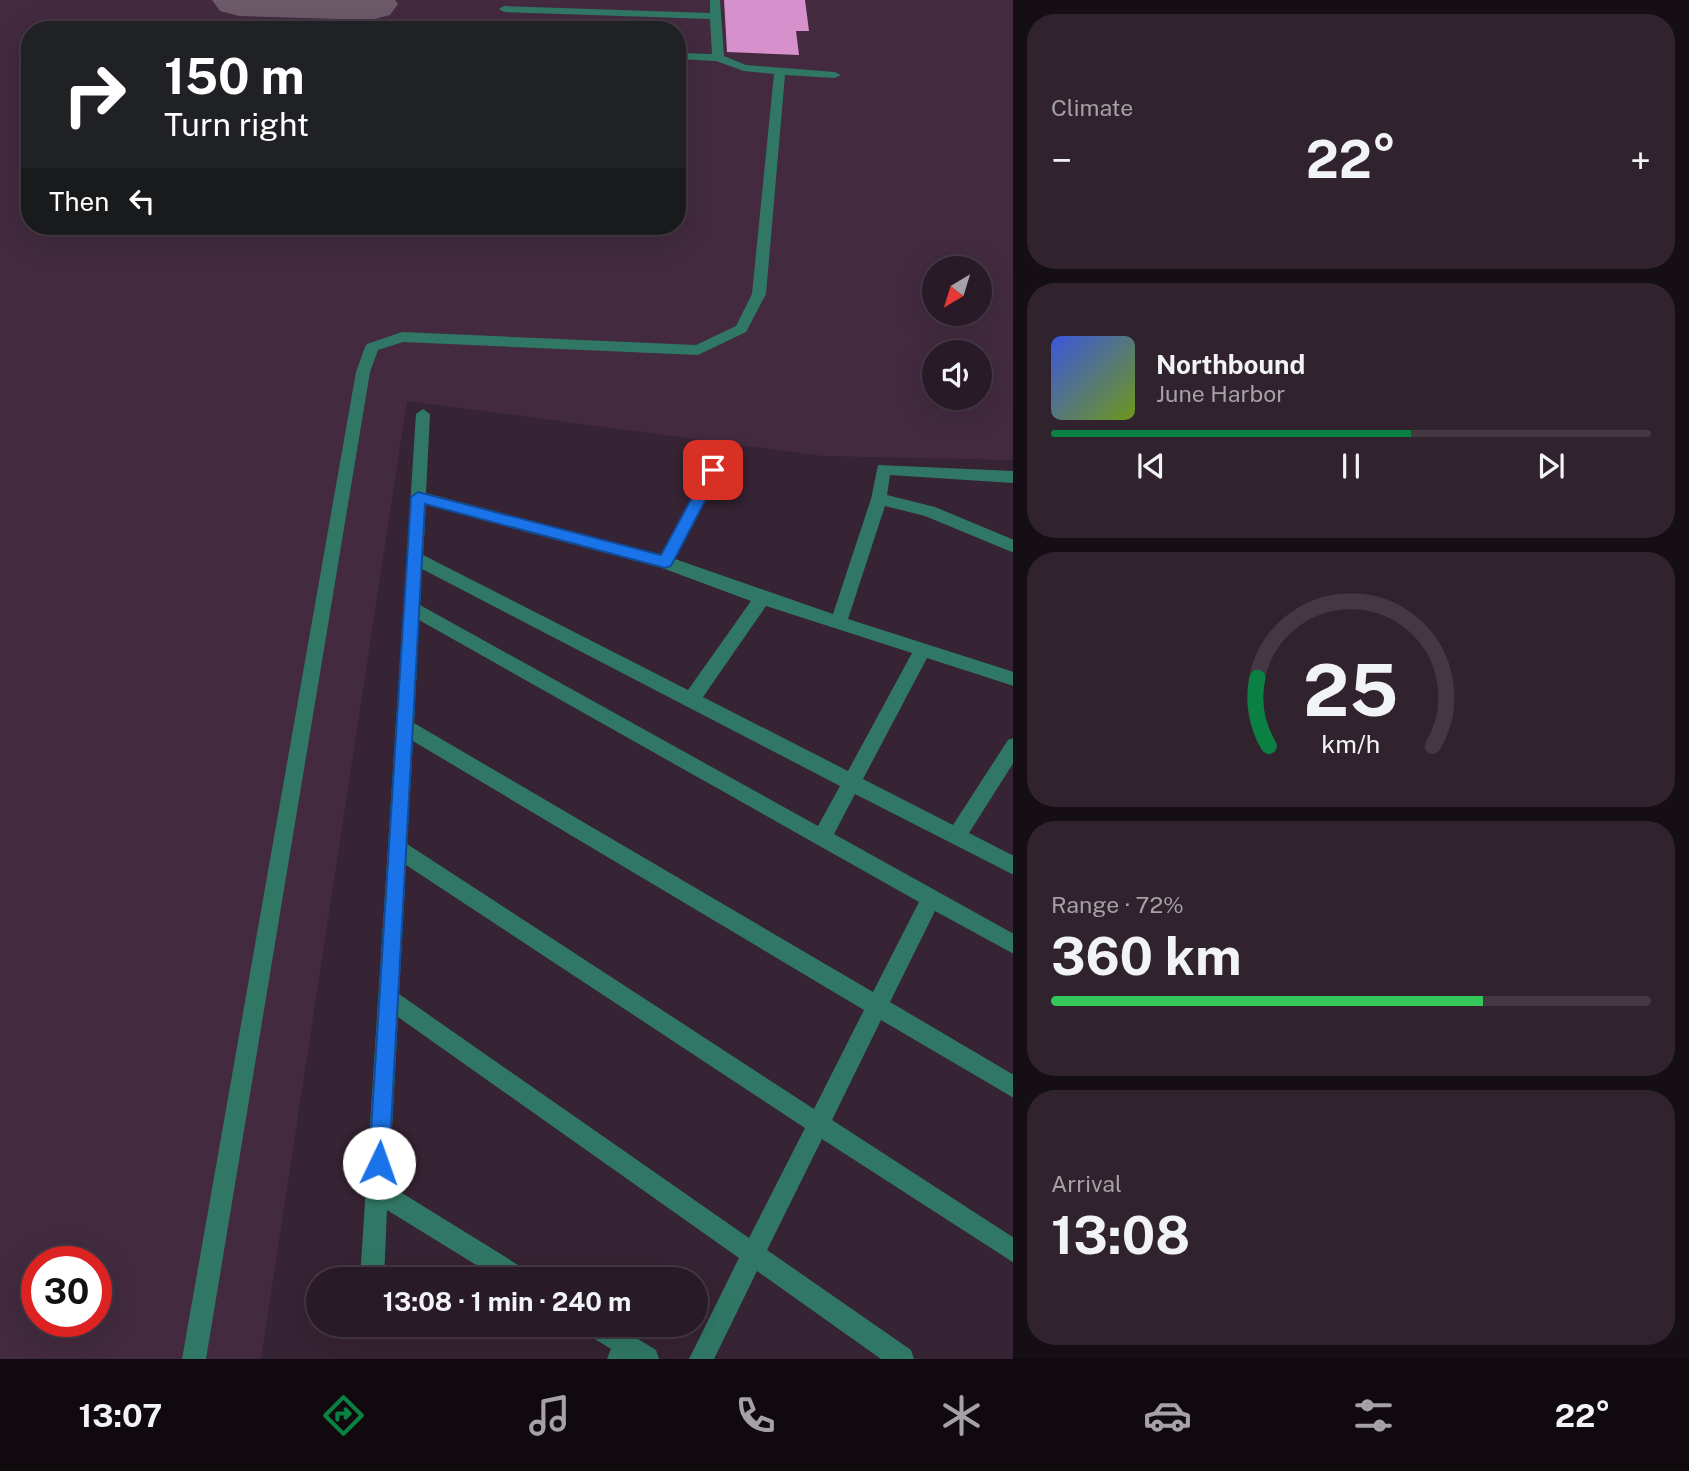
<!DOCTYPE html>
<meta charset="utf-8">
<style>
body{margin:0;font-family:"Public Sans",sans-serif;background:#30232e;color:#f1f3f6;height:100vh;display:flex;flex-direction:column;font-size:26px;white-space:nowrap}
*{box-sizing:border-box;margin:0}
p{font-size:23px;color:#a5a1a7}
.icon{flex:none;width:38px;height:38px;fill:none;stroke:currentColor;stroke-width:2;stroke-linecap:round;stroke-linejoin:round}
.map{position:relative;flex:1;overflow:hidden}
.details{display:flex;flex-direction:column;gap:14px;padding:14px;background:#160e15;width:676px}
.details>*{flex:none}
.top-card{position:absolute;left:21px;top:21px;width:665px;height:214px;border-radius:28px;box-shadow:0 7px 28px #0002,0 0 0 2px #443843;background:#202124;color:#fff;overflow:hidden}
.needle{width:46px;rotate:218deg}
.buttons{position:absolute;left:922px;top:256px;display:grid;gap:14px}
.buttons a{display:grid;place-items:center;width:70px;height:70px;border-radius:50%;background:#281a26;box-shadow:0 7px 28px #0002,0 0 0 2px #443843;font-size:35px}
.speed{position:absolute;left:21px;top:1246px;display:flex;gap:14px;font-size:35px;font-weight:700;text-align:center}
.speed>*{display:grid;place-content:center;width:91px;height:91px;border-radius:50%;background:#281a26;box-shadow:0 7px 28px #0002,0 0 0 2px #443843;line-height:1}
.speed .limit{border:10px solid #d22;background:#fff;color:#111}
.pin{position:absolute;display:grid;place-items:center;width:60px;height:60px;color:#fff;margin:-30px;border-radius:14px;box-shadow:0 4px 10px #0006}
.me{position:absolute;width:77px;margin:-38px;rotate:3deg;stroke-linejoin:round;filter:drop-shadow(0 0 5px #0008)}
.turn{display:flex;align-items:center;gap:24px;height:147px;padding:0 28px;font-size:32px}
.turn .icon{width:91px;height:91px;stroke-width:2.5}
.turn b{display:block;font-size:49px;line-height:60px}
.then{display:flex;align-items:center;height:66px;padding:0 28px;background:#0003;gap:14px;font-size:26px}
.big{font-size:52px;font-weight:700;line-height:1.1}
.details .tile{flex:1;display:flex;flex-direction:column;justify-content:center;gap:10px;min-width:0;padding:0 24px;border-radius:28px;background:#30232e}
.details .dial{align-items:center;gap:0}
.dial svg{height:182px;overflow:visible;fill:none;stroke:#443843;stroke-width:7;stroke-linecap:round;text-anchor:middle}
.dial text{fill:#f1f3f6;stroke:none}
.song{display:flex;align-items:center;gap:21px}
.cover{width:84px;height:84px;border-radius:10px;background:linear-gradient(135deg,hsl(230 70% 55%),hsl(80 70% 35%))}
.played{height:7px;border-radius:4px;background:linear-gradient(90deg,#0b8043 60%,#443843 60%)}
.keys{display:flex;justify-content:space-around;direction:ltr}
.heat{display:flex;justify-content:space-between;align-items:center;font-size:38px;direction:ltr}
.charge{height:10px;border-radius:5px;background:linear-gradient(90deg,#34c759 72%,#443843 0)}
.trip{position:absolute;left:306px;top:1267px;width:402px;height:70px;border-radius:35px;background:#281a26;box-shadow:0 7px 28px #0002,0 0 0 2px #443843;font-weight:700;line-height:70px;text-align:center}
.dock{display:flex;height:112px;justify-content:space-around;align-items:center;background:#100a0f;color:#a5a1a7}
.dock .icon{width:49px;height:49px}
.dock .selected{color:#0b8043}
.dock b{font-size:32px;color:#f1f3f6}
main{display:flex;flex:1;min-height:0}
.map>svg:first-child{display:block}
.built{fill:#432a3f;fill-rule:evenodd}
.lines{fill:none;stroke-linecap:round;stroke-linejoin:round}
.taxiway{fill:#6c5a69;fill-rule:evenodd}
.building{fill:#d690cb}
.service{fill:#307865;fill-rule:evenodd}
.minor{fill:#307865;fill-rule:evenodd}
.route{fill:#1a73e8;stroke:#114b97;stroke-width:2}
</style>
<main>
<div class="map">
<svg width="1014" height="1359" viewBox="0 0 1014 1359">
<rect width="100%" height="100%" fill="#362333"/>
<path class="built" d="M0,0h1013v460l-190,-4 -416,-55 -146,958h-261zM30,30h647v196h-647zM934,268h46v45h-46zM934,352h46v45h-46zM37,1262h59v59h-59z"/>
<g class="lines">
<polygon class="taxiway" points="212,0 395,0 398,4 390,15 371,20 239,16 220,11"/>
</g>
<polygon class="building" points="724,0 805,0 809,31 796,31 799,55 727,52"/>
<g class="lines">
<polygon class="service" points="710,0 720,0 724,56 746,65 835,72 841,75 835,78 785,75 766,294 746,332 698,355 403,342 378,350 370,372 206,1359 182,1359 356,372 365,347 367,344 402,332 696,345 736,326 752,294 774,74 744,71 716,61 677,59 677,53 712,54 710,19 504,12 499,9 504,6 710,13"/>
<g class="minor">
<path d="M423,409l7,5 -4,79 235,62 60,-112h10l3,4 -59,112 158,55 38,-115 7,-34 136,6v12l-124,-8 -3,20 48,12 79,33v13l-89,-37 -40,-10 -37,113 166,53v14l-87,-28 -64,121 90,46 55,-85 6,-2v24l-45,71 45,23v19l-159,-81 -21,40 180,100v20l-79,-43 -45,91 124,73v23l-133,-78 -49,100 182,118v25l-192,-124 -55,111 144,100 3,9h-33l-124,-88 -43,88h-25l50,-101 -341,-241 -9,168 139,86 4,8h-33l-112,-69 -3,69h-24l56,-865zM426,505l236,63 89,33 -63,89 -265,-135zM422,569l418,217 -22,40 -398,-221zM766,606l146,47 -64,118 -145,-74zM419,620l500,282 -46,90 -459,-269zM413,741l451,269 -50,99 -407,-265zM406,865l399,263 -56,110 -350,-244z"/>
<polygon points="357,1325 381,1325 381,1326 377,1334 369,1338 361,1334"/>
<polygon points="581,1325 615,1325 656,1350 659,1359 607,1359 611,1349 585,1333"/>
</g>
</g>
<polygon class="route" points="713,465 721,470 671,566 665,568 425,504 389,1163 386,1171 379,1174 372,1171 369,1163 411,497 418,492 661,555 709,466"/>
</svg>
<div class="buttons">
<a><svg class="needle" viewBox="-14 -14 28 28"><path d="M0-13l5 13h-10z" fill="#e53935"/><path d="M0 13l5-13h-10z" fill="#a5a1a7"/></svg></a>
<a><svg class="icon" aria-label="sound" viewBox="0 0 24 24"><path d="M4 9h4l5-4v14l-5-4H4zM17 9q2 3 0 6"/></svg></a>
</div>
<div class="speed"><div class="limit">30</div></div>
<div class="pin" style="left:713px;top:470px;background:#d93025"><svg class="icon" aria-label="arrive" viewBox="0 0 24 24"><path d="M6 21V4h12l-3 4 3 4H6"/></svg></div>
<svg class="me" style="left:379px;top:1163px" viewBox="-20 -20 40 40"><circle r="19" fill="#fff"/><path d="M0-13L10 11 0 6-10 11z" fill="#1a73e8"/></svg>
<div class="trip">13:08 · 1 min · 240 m</div>
<div class="top-card">
<div class="turn"><svg class="icon" aria-label="right" viewBox="0 0 24 24"><path d="M7 20v-9h11M14 6l5 5-5 5"/></svg><div><b>150 m</b>Turn right</div></div>
<div class="then">Then<svg class="icon" aria-label="left" viewBox="0 0 24 24"><path d="M17 20v-9H6M10 6l-5 5 5 5"/></svg></div>
</div>
</div>
<section class="details">
<div class="tile"><p>Climate</p>
<div class="heat"><a>−</a><b class="big">22°</b><a>+</a></div>
</div>
<div class="tile">
<div class="song"><i class="cover"></i><div><b>Northbound</b><p>June Harbor</p></div></div>
<div class="played"></div>
<div class="keys"><svg class="icon" aria-label="previous" viewBox="0 0 24 24"><path d="M18 5L8 12l10 7zM5 5v14"/></svg><svg class="icon" aria-label="pause" viewBox="0 0 24 24"><path d="M8 5v14M16 5v14"/></svg><svg class="icon" aria-label="next" viewBox="0 0 24 24"><path d="M6 5l10 7-10 7zM19 5v14"/></svg></div>
</div>
<div class="tile dial"><svg viewBox="0 0 100 80">
<path d="M14 69A42 42 0 1 1 86 69"/>
<path d="M14 69A42 42 0 0 1 9 39" stroke="#0b8043"/>
<text x="50" y="56" font-size="32" font-weight="700">25</text>
<text x="50" y="72" font-size="11">km/h</text>
</svg></div>
<div class="tile"><p>Range · 72%</p><b class="big">360 km</b><div class="charge"></div></div>
<div class="tile"><p>Arrival</p><b class="big">13:08</b></div>
</section>
</main>
<nav class="dock">
<b>13:07</b>
<svg class="icon selected" aria-label="directions" viewBox="0 0 24 24"><path d="M12 3l9 9-9 9-9-9zM9 14v-3h6M13 9l2 2-2 2"/></svg>
<svg class="icon" aria-label="music" viewBox="0 0 24 24"><path d="M9 18V5l10-2v13"/><circle cx="6" cy="18" r="3"/><circle cx="16" cy="16" r="3"/></svg>
<svg class="icon" aria-label="phone" viewBox="0 0 24 24"><path d="M5 4h4l2 5-3 2q2 4 5 5l2-3 5 2v4C11 20 4 13 5 4z"/></svg>
<svg class="icon" aria-label="climate" viewBox="0 0 24 24"><path d="M12 3v18M4 7l16 10M4 17L20 7"/></svg>
<svg class="icon" aria-label="car" viewBox="0 0 24 24"><path d="M5 17H2v-5l4-1 3-4h7l3 4 3 1v5h-3M9 17h6M6 11h13"/><circle cx="7" cy="17" r="2"/><circle cx="17" cy="17" r="2"/></svg>
<svg class="icon" aria-label="filters" viewBox="0 0 24 24"><path d="M4 7h16M4 17h16"/><circle cx="9" cy="7" r="2"/><circle cx="15" cy="17" r="2"/></svg>
<b>22°</b>
</nav>
